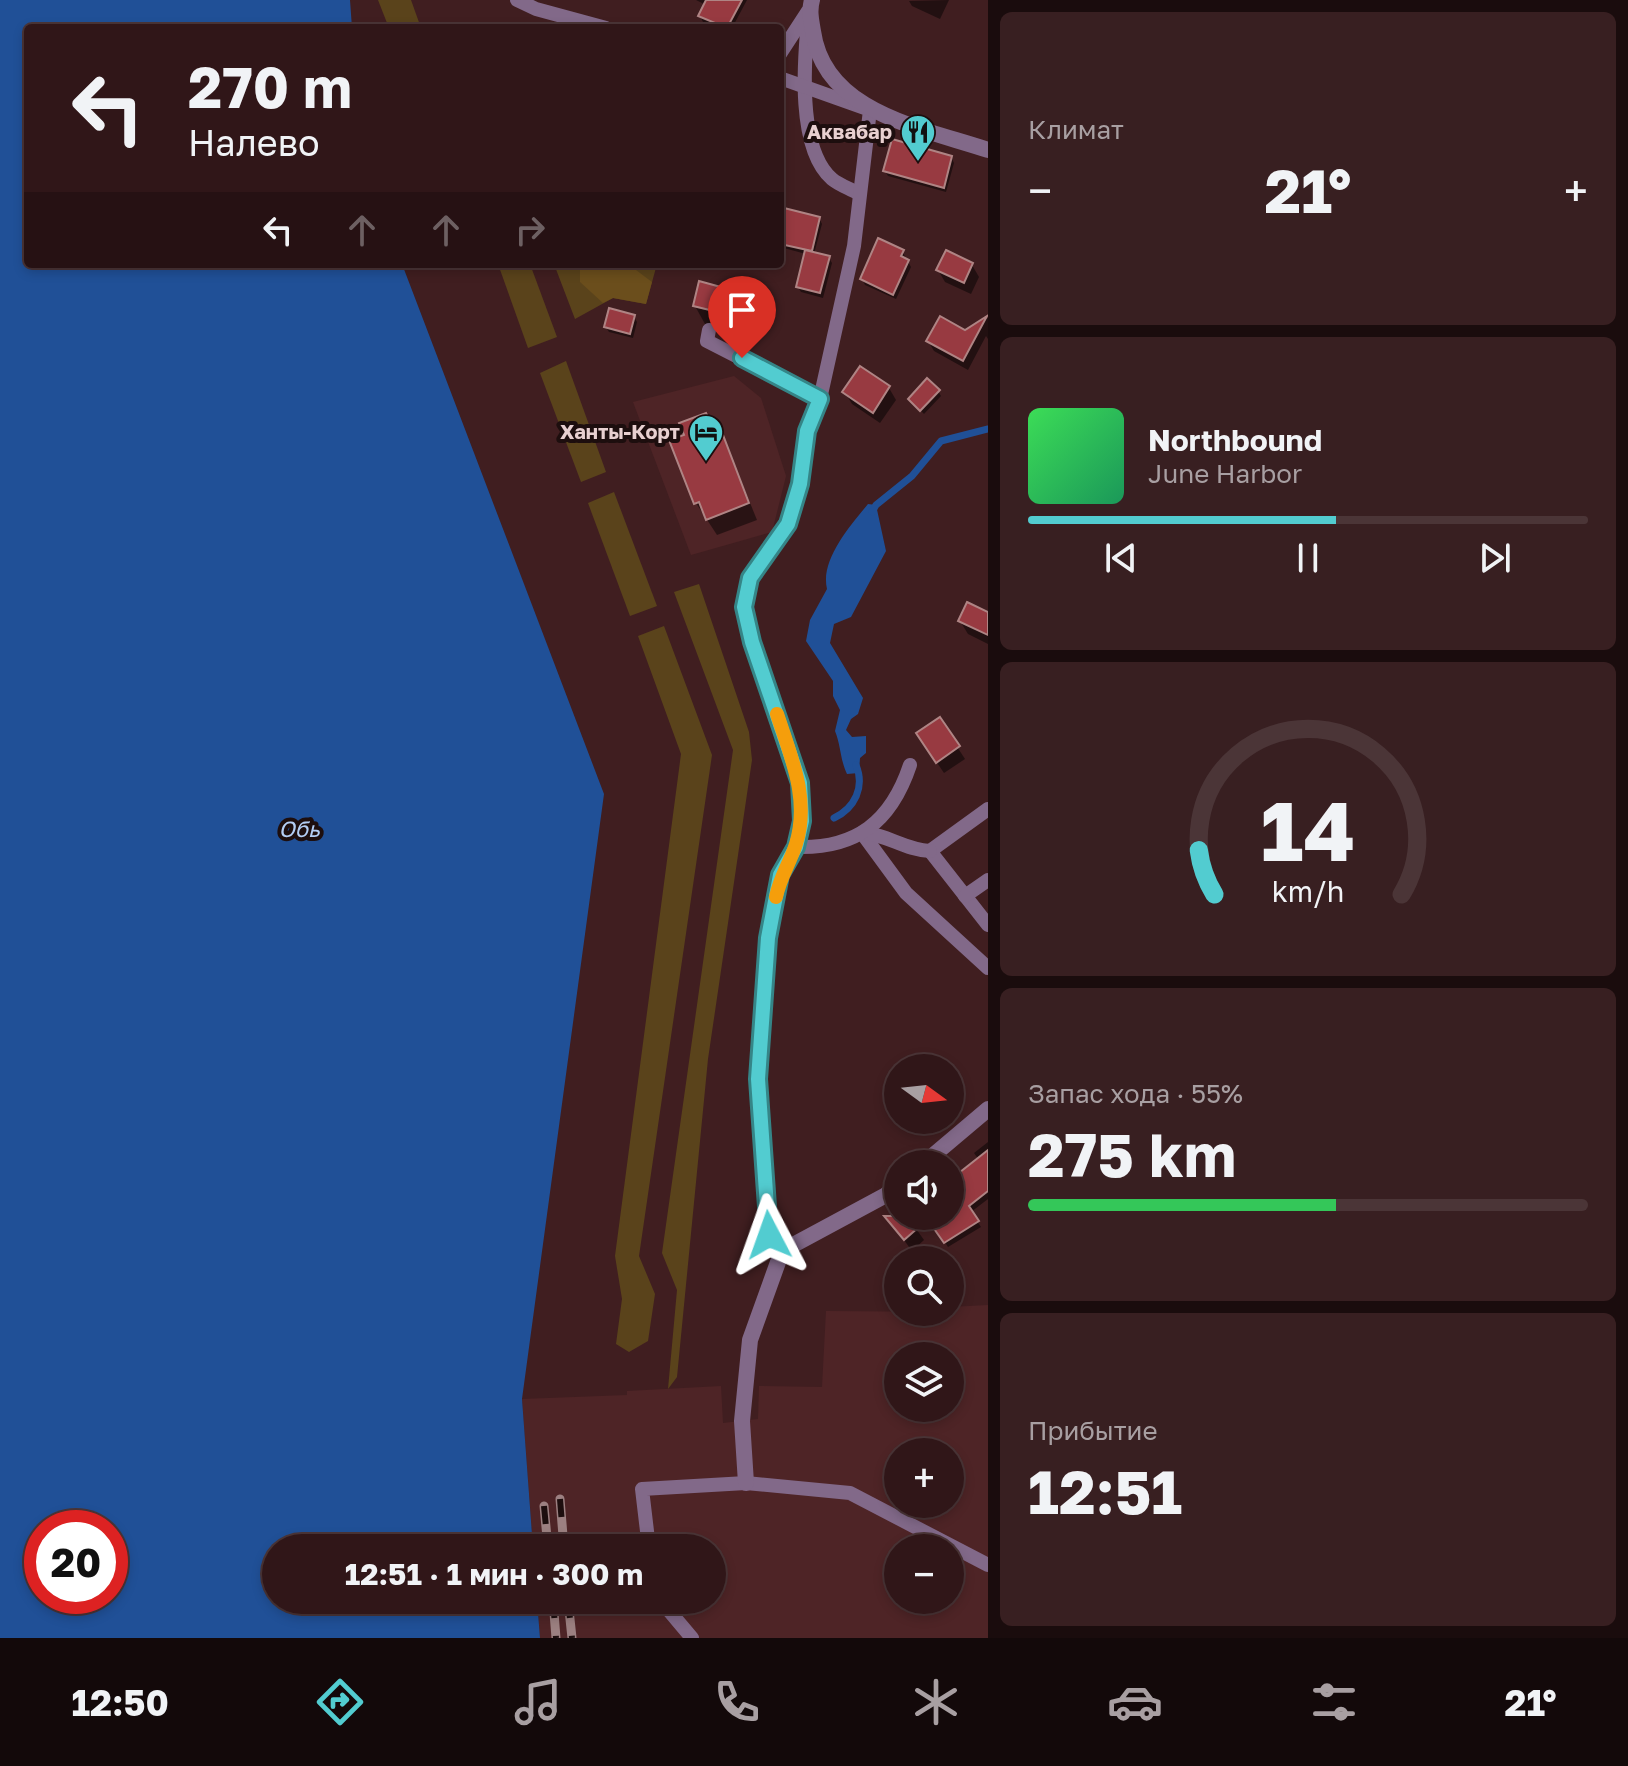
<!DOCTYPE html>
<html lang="ru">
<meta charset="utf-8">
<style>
body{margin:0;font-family:"Golos Text",sans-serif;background:#381f21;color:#f1f3f6;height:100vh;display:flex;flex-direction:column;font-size:30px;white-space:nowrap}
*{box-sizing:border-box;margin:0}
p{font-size:26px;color:#a89fa2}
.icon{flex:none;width:44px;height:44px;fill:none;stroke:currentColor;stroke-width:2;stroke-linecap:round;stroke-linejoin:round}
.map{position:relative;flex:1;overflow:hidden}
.details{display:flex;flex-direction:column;gap:12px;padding:12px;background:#1a0c0d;width:640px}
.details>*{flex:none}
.banner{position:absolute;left:24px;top:24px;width:760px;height:244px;border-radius:8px;box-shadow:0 4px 12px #0003,0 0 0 2px #4b3537;background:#301618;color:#f1f3f6;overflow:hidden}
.needle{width:52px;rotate:105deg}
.fabs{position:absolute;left:884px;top:1054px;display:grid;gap:16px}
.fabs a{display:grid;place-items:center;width:80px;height:80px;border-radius:50%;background:#301618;box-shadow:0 4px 12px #0003,0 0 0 2px #4b3537;font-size:40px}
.speed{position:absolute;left:24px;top:1510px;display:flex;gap:16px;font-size:40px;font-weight:700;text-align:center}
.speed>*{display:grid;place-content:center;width:104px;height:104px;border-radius:50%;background:#301618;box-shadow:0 4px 12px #0003,0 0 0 2px #4b3537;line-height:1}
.speed .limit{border:12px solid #d22;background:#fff;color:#111}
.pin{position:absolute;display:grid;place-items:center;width:68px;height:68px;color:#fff;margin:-82px -34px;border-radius:50% 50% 50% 0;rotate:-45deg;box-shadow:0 0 8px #0007}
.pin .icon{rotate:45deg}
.me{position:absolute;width:88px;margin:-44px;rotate:356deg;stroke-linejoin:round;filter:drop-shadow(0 0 6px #0008)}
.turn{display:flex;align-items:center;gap:28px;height:168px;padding:0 32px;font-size:36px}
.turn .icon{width:104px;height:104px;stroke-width:2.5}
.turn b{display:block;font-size:56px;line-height:68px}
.lanes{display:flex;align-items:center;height:76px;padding:0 32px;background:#0003;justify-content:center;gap:40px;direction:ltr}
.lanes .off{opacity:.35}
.big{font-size:60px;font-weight:700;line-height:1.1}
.details .card{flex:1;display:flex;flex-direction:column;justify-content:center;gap:12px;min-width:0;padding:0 28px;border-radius:12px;background:#381f21}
.details .dial{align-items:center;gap:0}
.dial svg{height:208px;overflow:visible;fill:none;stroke:#4b3537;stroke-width:7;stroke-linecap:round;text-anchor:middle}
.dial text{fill:#f1f3f6;stroke:none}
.song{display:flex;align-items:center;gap:24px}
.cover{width:96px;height:96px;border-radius:12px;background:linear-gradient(135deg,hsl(130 70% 55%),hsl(150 70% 35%))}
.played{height:8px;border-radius:4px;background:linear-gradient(90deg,#52ccd0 55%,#4b3537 55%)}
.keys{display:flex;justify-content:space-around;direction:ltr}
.heat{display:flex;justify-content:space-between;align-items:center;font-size:44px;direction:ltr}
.charge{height:12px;border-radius:6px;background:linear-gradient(90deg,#34c759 55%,#4b3537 0)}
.trip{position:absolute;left:262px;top:1534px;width:464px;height:80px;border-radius:40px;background:#301618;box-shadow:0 4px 12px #0003,0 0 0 2px #4b3537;font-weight:700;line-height:80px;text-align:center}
.tabs{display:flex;height:128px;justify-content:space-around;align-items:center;background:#13090a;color:#a89fa2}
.tabs .icon{width:56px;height:56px}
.tabs .selected{color:#52ccd0}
.tabs b{font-size:36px;color:#f1f3f6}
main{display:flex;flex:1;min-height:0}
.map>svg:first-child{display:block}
.built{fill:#4e2426;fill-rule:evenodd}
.green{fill:#5a431b}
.forest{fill:#6b4e1c}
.water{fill:#205097;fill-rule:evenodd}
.shadow{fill:#0007}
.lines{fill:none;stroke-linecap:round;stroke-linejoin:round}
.stream{stroke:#205097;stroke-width:7}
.building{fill:#983a41;stroke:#af8484;stroke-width:2}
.lane{stroke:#826989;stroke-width:14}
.street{stroke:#826989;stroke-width:16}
.rail-casing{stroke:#9c8081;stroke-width:9}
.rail{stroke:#1d0e0e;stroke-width:6;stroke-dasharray:18;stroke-linecap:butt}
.route-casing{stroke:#358587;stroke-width:20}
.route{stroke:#52ccd0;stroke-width:14}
.slow{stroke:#f59e0b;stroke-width:14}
.labels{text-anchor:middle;stroke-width:8;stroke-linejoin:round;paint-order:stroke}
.poi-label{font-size:20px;font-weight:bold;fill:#e8d0d0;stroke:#1d0e0e;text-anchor:end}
.water-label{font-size:22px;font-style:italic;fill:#b3cef5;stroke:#1d0e0e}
</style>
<main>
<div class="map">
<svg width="988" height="1638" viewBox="0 0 988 1638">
<rect width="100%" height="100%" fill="#401e20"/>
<g class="built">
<polygon points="734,376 761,398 786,476 772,532 691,555 633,402"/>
<path d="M988,1305v333h-448l-3,-38h175v-52h-179l-11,-149 105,-4v-4l94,-5 2,37 35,-4 1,-33 63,1 4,-76 124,1v-5zM898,1356h52v52h-52zM898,1452h52v52h-52zM898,1548h52v52h-52z"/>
</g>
<g class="green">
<polygon points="378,0 411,0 421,28 389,28"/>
<polygon points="498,264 530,264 557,337 528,348"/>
<polygon points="554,264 657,264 646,304 613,298 575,319"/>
<polygon points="566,361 606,472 581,482 540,373"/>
<polygon points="614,492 657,606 630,616 588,503"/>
<polygon points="699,584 749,732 752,760 708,1059 677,1377 668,1389 677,1290 662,1253 733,750 674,592"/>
<polygon points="664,626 712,755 639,1256 655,1294 648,1341 629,1352 616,1344 622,1299 615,1256 681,754 638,636"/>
</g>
<polygon class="forest" points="580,264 628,264 652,282 646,304 613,298 603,303 580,282"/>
<g class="water">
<path d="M0,0h350l2,28h-324v236h374l202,530 -82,605 11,149h-257v52h261l3,38h-540zM42,1528h68v68h-68z"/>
<path d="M868,504l8,1 10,46 -35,66 -17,7 -4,19 33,55 -5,16 -7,5 -5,11 6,7 14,-1v17l-6,5 -1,15 -12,1c-7,-15 -6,-28 -12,-43l5,-21 -7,-14v-15l-27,-40 4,-21 17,-31c-7,-29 23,-63 41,-85z"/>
</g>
<g class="shadow">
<polygon points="696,0 747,0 732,28 715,28 703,22 700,16 706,5"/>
<polygon points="949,0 940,19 912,6 909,1"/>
<polygon points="951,157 954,163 946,192 888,176 885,171"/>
<polygon points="780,209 819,218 822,224 814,254 829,258 832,263 823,298 801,292 798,287 806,254 780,247"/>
<polygon points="902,251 911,267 896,299 865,285 862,279"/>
<polygon points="972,265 979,277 971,294 945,282 938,270"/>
<polygon points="727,291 738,309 732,331 705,324 695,306"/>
<polygon points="634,317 637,322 633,338 609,332 606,327"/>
<polygon points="988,318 988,339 986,336 968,370 934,351 928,341 965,332"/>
<polygon points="889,388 896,400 880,423 852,404 845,392"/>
<polygon points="938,391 941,396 924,414 910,399"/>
<polygon points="718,424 757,520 717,535 696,503 672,442"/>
<polygon points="988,614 988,644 968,634 960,621"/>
<polygon points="939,719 965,759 944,773 925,745"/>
<polygon points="988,1142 988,1199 971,1212 981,1227 948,1247 933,1223 950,1216 950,1183 979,1160 974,1153"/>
<polygon points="898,1210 898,1216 907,1216 924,1240 912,1251 888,1218"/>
</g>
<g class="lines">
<g class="stream">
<polyline points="872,512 876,505 912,476 941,441 988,429"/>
<path d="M834,818c21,-10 31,-31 22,-53"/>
</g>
</g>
<g class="building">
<polygon points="706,0 742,0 727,28 698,16"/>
<polygon points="892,139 952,156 944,188 883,171"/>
<polygon points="780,207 820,217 812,251 780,244"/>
<polygon points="878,238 904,250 901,256 909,260 893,295 860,279"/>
<polygon points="805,250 830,256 820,293 796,287"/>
<polygon points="946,250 973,263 964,283 936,270"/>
<polygon points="699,281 728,289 722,313 693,306"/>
<polygon points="609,308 635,315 630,334 604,327"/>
<polygon points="940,316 965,330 987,316 963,361 926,341"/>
<polygon points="860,366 890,386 873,413 842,392"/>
<polygon points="927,378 940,390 920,411 908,399"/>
<polygon points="706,413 711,424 718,422 749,503 706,520 699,502 694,504 669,440 684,435 679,423"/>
<polygon points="967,602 988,612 988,635 958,621"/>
<polygon points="940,717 960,746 936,763 916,733"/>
<polygon points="988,1150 988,1191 969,1206 979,1221 944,1243 930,1223 939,1216 950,1216 950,1180"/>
<polygon points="884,1216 909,1216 919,1227 904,1240"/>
</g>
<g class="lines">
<g class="lane">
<polyline points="517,0 536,9 606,28"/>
<path d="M808,21c-4,41 -11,128 24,158 7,6 19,10 27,15"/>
<polyline points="780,54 808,11"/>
<polyline points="780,78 870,110 854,246 820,399 807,431 800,484 788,524 750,578 744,607 752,642 800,783 802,821 796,847 780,875 768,938 758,1079 769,1235 782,1251"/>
<polyline points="709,330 707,341 820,399"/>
<polyline points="988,809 930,851 988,925"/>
<polyline points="862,833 906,893 988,968"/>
<path d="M862,833c25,1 42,17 68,18"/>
<path d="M796,847c60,2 95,-25 114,-82"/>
<polyline points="965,896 988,880"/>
<polyline points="649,1548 642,1489 746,1483 850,1493 988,1565"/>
<polyline points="660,1600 692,1638"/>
</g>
<g class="street">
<path d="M812,0c-3,10 -1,20 1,31 11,82 110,97 175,119"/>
<polyline points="923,1164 988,1109"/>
<polyline points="746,1483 742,1421 750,1340 782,1251 886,1195 898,1185"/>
</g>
<g class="rail-casing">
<g id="rail">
<polyline points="560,1499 564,1548"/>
<polyline points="544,1506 548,1548"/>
<polyline points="553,1600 556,1638"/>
<polyline points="568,1600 572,1638"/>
</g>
</g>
<use href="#rail" class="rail"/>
</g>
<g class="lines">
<g class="route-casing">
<polyline id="route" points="742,358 820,399 807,431 800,484 788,524 750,578 744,607 752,642 800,783 802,821 796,847 780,875 768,938 758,1079 769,1235"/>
</g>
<use href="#route" class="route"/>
<path class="slow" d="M776,897c4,-20 14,-34 20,-53 14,-45 -5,-87 -19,-130"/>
</g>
<defs>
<g id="restaurant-pin" transform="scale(1.8)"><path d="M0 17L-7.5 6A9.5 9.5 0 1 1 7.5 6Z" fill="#52ccd0" stroke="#1d0e0e"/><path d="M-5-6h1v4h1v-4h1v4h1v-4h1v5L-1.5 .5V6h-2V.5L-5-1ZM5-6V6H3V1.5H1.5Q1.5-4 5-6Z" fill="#111"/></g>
<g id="hotel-pin" transform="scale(1.8)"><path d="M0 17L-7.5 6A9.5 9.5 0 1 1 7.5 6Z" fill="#52ccd0" stroke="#1d0e0e"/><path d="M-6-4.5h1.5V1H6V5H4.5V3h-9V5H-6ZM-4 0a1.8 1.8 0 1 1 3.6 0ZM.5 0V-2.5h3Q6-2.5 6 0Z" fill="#111"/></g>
</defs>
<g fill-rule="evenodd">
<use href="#restaurant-pin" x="918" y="132"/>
<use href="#hotel-pin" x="706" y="432"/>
</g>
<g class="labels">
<g class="poi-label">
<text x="892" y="139">Аквабар</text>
<text x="680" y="439">Ханты-Корт</text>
</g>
<g class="water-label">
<text x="299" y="837">Обь</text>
</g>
</g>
</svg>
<div class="fabs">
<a><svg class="needle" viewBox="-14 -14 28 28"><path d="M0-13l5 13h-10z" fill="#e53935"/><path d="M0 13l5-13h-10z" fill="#a89fa2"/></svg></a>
<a><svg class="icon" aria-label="sound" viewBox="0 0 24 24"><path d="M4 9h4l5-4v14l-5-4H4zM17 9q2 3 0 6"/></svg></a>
<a><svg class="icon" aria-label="search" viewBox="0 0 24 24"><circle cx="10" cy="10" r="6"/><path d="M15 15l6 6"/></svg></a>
<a><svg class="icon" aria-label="layers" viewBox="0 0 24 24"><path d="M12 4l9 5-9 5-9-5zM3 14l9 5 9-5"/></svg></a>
<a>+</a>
<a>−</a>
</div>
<div class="speed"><div class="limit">20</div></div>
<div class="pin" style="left:742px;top:358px;background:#d93025"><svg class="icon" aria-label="arrive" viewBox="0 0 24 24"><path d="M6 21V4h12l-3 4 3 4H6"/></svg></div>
<svg class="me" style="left:769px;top:1235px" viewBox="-20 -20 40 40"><path d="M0-17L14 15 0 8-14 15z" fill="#52ccd0" stroke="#fff" stroke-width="4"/></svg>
<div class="trip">12:51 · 1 мин · 300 m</div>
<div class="banner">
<div class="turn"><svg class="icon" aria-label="left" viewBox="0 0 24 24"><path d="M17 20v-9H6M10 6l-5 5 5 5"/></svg><div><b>270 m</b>Налево</div></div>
<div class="lanes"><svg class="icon" aria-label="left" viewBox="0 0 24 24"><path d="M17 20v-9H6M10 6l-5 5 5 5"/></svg><svg class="icon off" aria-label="ahead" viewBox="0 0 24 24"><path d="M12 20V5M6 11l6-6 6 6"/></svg><svg class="icon off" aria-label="ahead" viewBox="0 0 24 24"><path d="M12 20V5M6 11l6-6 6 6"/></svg><svg class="icon off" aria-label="right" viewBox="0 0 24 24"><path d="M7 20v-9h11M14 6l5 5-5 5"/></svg></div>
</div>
</div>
<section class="details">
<div class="card"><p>Климат</p>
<div class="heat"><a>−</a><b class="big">21°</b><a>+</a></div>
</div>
<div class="card">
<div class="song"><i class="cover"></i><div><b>Northbound</b><p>June Harbor</p></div></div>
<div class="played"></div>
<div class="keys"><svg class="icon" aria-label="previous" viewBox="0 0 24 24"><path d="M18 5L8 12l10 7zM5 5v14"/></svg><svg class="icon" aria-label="pause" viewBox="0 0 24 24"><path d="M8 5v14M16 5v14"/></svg><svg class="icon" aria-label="next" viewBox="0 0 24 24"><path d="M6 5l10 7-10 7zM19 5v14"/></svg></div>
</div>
<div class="card dial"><svg viewBox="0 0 100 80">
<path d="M14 69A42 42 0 1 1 86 69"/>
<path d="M14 69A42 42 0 0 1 8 52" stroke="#52ccd0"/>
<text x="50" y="56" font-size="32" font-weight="700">14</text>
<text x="50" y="72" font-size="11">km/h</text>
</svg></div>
<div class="card"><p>Запас хода · 55%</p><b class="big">275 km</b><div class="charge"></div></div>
<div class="card"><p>Прибытие</p><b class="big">12:51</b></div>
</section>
</main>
<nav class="tabs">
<b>12:50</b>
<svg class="icon selected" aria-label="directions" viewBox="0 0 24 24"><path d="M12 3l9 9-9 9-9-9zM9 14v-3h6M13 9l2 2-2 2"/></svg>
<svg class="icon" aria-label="music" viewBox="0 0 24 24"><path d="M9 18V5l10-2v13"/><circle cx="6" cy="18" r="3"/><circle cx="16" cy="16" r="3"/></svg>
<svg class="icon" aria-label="phone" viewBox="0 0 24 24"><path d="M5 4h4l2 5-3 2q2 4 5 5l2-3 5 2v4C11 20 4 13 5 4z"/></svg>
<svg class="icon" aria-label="climate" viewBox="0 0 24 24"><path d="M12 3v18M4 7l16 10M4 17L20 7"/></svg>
<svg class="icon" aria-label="car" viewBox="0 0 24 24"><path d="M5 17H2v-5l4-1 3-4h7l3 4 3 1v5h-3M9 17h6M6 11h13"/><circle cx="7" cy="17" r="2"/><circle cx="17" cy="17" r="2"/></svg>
<svg class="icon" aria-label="filters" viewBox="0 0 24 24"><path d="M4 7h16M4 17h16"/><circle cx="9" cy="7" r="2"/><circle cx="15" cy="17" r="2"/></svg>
<b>21°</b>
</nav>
